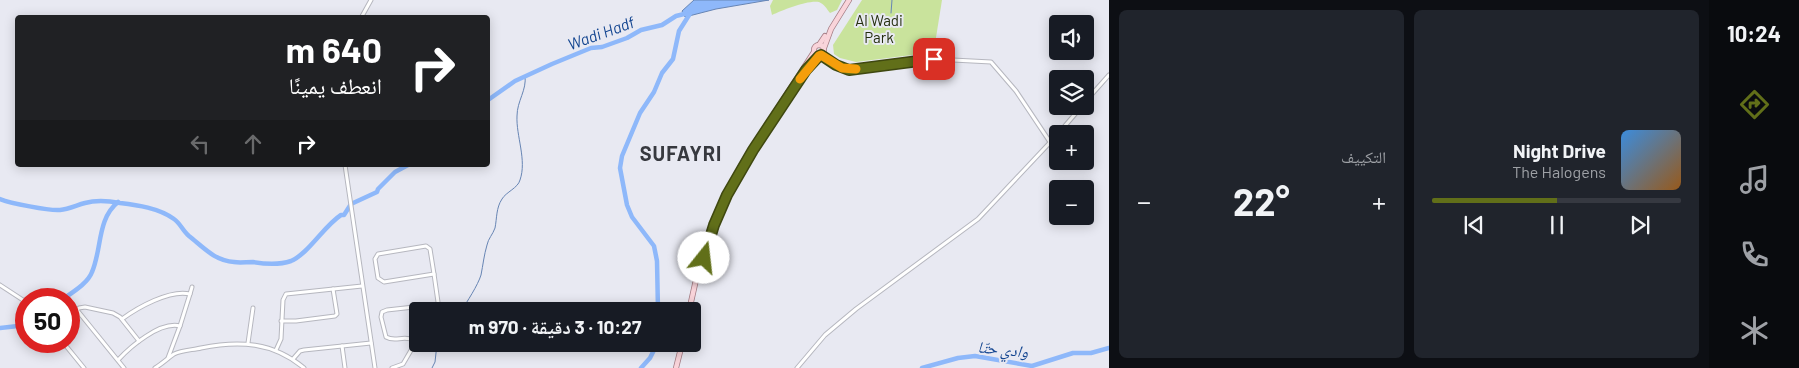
<!DOCTYPE html>
<html lang="ar">
<meta charset="utf-8">
<style>
body{margin:0;font-family:Barlow,"Noto Naskh Arabic",sans-serif;background:#20242c;color:#f1f3f6;direction:rtl;height:100vh;display:flex;flex-direction:column;font-size:19px;white-space:nowrap}
*{box-sizing:border-box;margin:0}
p{font-size:16px;color:#9ea1a6}
.icon{flex:none;width:28px;height:28px;fill:none;stroke:currentColor;stroke-width:2;stroke-linecap:round;stroke-linejoin:round}
.map{position:relative;flex:1;overflow:hidden;direction:ltr}
.side{display:flex;flex-direction:column;gap:10px;padding:10px;background:#0d0f14;width:600px}
.side>*{flex:none}
.banner{position:absolute;left:15px;top:15px;width:475px;height:152px;border-radius:5px;box-shadow:0 2px 12px #0003;direction:rtl;background:#202124;color:#fff;overflow:hidden}
.controls{position:absolute;left:1049px;top:15px;display:grid;gap:10px}
.controls a{display:grid;place-items:center;width:45px;height:45px;border-radius:5px;background:#171b24;box-shadow:0 2px 12px #0003;font-size:25px}
.speed{position:absolute;left:15px;top:288px;display:flex;gap:10px;font-size:25px;font-weight:700;text-align:center}
.speed>*{display:grid;place-content:center;width:65px;height:65px;border-radius:50%;background:#171b24;box-shadow:0 2px 12px #0003;line-height:1}
.speed .limit{border:8px solid #d22;background:#fff;color:#111}
.pin{position:absolute;display:grid;place-items:center;width:42px;height:42px;color:#fff;margin:-21px;border-radius:10px;box-shadow:0 2px 8px #0006}
.me{position:absolute;width:55px;margin:-28px;rotate:16deg;stroke-linejoin:round;filter:drop-shadow(0 0 4px #0008)}
.turn{display:flex;align-items:center;gap:18px;height:105px;padding:0 25px;font-size:22px}
.turn .icon{width:65px;height:65px;stroke-width:2.5}
.turn b{display:block;font-size:35px;line-height:42px}
.lanes{display:flex;align-items:center;height:48px;padding:0 25px;background:#0003;justify-content:center;gap:25px;direction:ltr}
.lanes .off{opacity:.35}
.big{font-size:38px;font-weight:700;line-height:1.1}
.side .tile{flex:1;display:flex;flex-direction:column;justify-content:center;gap:8px;min-width:0;padding:0 18px;border-radius:8px;background:#20242c}
.song{display:flex;align-items:center;gap:15px}
.cover{width:60px;height:60px;border-radius:8px;background:linear-gradient(135deg,hsl(210 70% 55%),hsl(30 70% 35%))}
.played{height:5px;border-radius:2px;background:linear-gradient(90deg,#616f19 50%,#363941 50%)}
.keys{display:flex;justify-content:space-around;direction:ltr}
.heat{display:flex;justify-content:space-between;align-items:center;font-size:28px;direction:ltr}
.side .tiles{flex:1;display:grid;gap:10px;grid-template-columns:repeat(2,1fr)}
.trip{position:absolute;left:409px;top:302px;width:292px;height:50px;border-radius:5px;background:#171b24;box-shadow:0 2px 12px #0003;font-weight:700;line-height:50px;text-align:center;direction:rtl}
main{display:flex;flex:1;min-height:0}
.dock{display:flex;flex-direction:column;width:90px;justify-content:space-around;align-items:center;background:#090b0e;color:#9ea1a6}
.dock .icon{width:35px;height:35px}
.dock .selected{color:#616f19}
.dock b{font-size:22px;color:#f1f3f6}
.map>svg:first-child{display:block}
.green{fill:#c9e39c}
.water{fill:#8eb8fa;stroke:#6785b4}
.lines{fill:none;stroke-linecap:round;stroke-linejoin:round}
.stream{stroke:#6785b4;stroke-width:1}
.river{stroke:#8eb8fa;stroke-width:4.5}
.minor-casing{stroke:#b6b7bf;stroke-width:5}
.major-casing{stroke:#a47c84;stroke-width:6}
.minor{stroke:#fff;stroke-width:3}
.major{stroke:#f9d4da;stroke-width:4.5}
.route-casing{stroke:#3f4810;stroke-width:12}
.route{stroke:#616f19;stroke-width:9}
.slow{stroke:#f59e0b;stroke-width:9}
.labels{text-anchor:middle;stroke-width:4;stroke-linejoin:round;paint-order:stroke}
.park-label{font-size:15px;fill:#242e0e;stroke:#e8e9f2}
.water-label{font-size:16px;font-style:italic;fill:#134590;stroke:#e8e9f2}
.district-label{font-size:20px;font-weight:bold;letter-spacing:1px;fill:#37393f;stroke:#e8e9f2}
</style>
<main>
<nav class="dock">
<b>10:24</b>
<svg class="icon selected" aria-label="directions" viewBox="0 0 24 24"><path d="M12 3l9 9-9 9-9-9zM9 14v-3h6M13 9l2 2-2 2"/></svg>
<svg class="icon" aria-label="music" viewBox="0 0 24 24"><path d="M9 18V5l10-2v13"/><circle cx="6" cy="18" r="3"/><circle cx="16" cy="16" r="3"/></svg>
<svg class="icon" aria-label="phone" viewBox="0 0 24 24"><path d="M5 4h4l2 5-3 2q2 4 5 5l2-3 5 2v4C11 20 4 13 5 4z"/></svg>
<svg class="icon" aria-label="climate" viewBox="0 0 24 24"><path d="M12 3v18M4 7l16 10M4 17L20 7"/></svg>
</nav>
<section class="side">
<div class="tiles">
<div class="tile">
<div class="song"><i class="cover"></i><div><b>Night Drive</b><p>The Halogens</p></div></div>
<div class="played"></div>
<div class="keys"><svg class="icon" aria-label="previous" viewBox="0 0 24 24"><path d="M18 5L8 12l10 7zM5 5v14"/></svg><svg class="icon" aria-label="pause" viewBox="0 0 24 24"><path d="M8 5v14M16 5v14"/></svg><svg class="icon" aria-label="next" viewBox="0 0 24 24"><path d="M6 5l10 7-10 7zM19 5v14"/></svg></div>
</div>
<div class="tile"><p>التكييف</p>
<div class="heat"><a>−</a><b class="big">22°</b><a>+</a></div>
</div>
</div>
</section>
<div class="map">
<svg width="1109" height="368" viewBox="0 0 1109 368">
<rect width="100%" height="100%" fill="#e8e9f2"/>
<g class="green">
<path d="M773,0h69l-5,10 -7,3c-3,-4 -6,-9 -11,-11 -12,-2 -36,8 -47,13l-2,-9z"/>
<polygon points="862,0 942,0 934,50 928,53 856,62 840,58 834,54 833,45"/>
</g>
<polygon class="water" points="694,0 769,0 716,9 685,17 682,11"/>
<g class="lines">
<g class="stream">
<polyline points="891,13 892,0"/>
<path d="M461,311c6,-9 17,-26 20,-36 2,-10 3,-20 6,-30 1,-6 6,-11 8,-17 2,-10 1,-20 7,-29 4,-7 16,-11 18,-19 7,-20 -4,-44 -3,-64 0,-15 10,-26 8,-40"/>
<polyline points="432,368 435,362 437,344"/>
</g>
<g class="river">
<polyline points="488,100 515,81 552,64 591,48 602,47 627,38 641,30 662,25 676,16 688,13"/>
<path d="M0,199c10,4 49,12 60,11 9,-1 17,-5 25,-7 11,-3 24,-2 35,0 17,2 39,5 54,16 6,4 9,12 15,17 14,11 26,25 45,26 6,1 12,0 19,0 12,2 26,3 38,-1 17,-7 33,-35 50,-46h3l7,-11 26,-12 1,-3 17,-17 13,-7"/>
<path d="M63,299c10,-7 25,-16 29,-27 10,-23 5,-53 26,-70"/>
<polyline points="658,311 657,261 654,246 632,217 627,205 620,168 622,156 640,113 654,92 662,73 673,59 679,31 691,12"/>
<polyline points="0,328 18,326 26,322"/>
<polyline points="641,368 650,358 657,344"/>
<polyline points="922,368 958,358 975,356 1032,366 1073,353 1091,353 1109,348"/>
</g>
<g class="minor-casing">
<g id="minor">
<polyline points="361,18 371,0"/>
<polyline points="821,55 836,65 849,70 934,59 991,62 1016,91 1050,142"/>
<polyline points="1085,102 1109,75"/>
<polyline points="1058,134 1082,106"/>
<polyline points="345,165 375,368"/>
<polygon points="426,246 430,249 434,274 384,282 378,278 375,259 378,254"/>
<polyline points="0,285 26,302"/>
<polyline points="77,310 124,368"/>
<polyline points="434,311 438,302 434,274"/>
<polyline points="69,317 79,308 85,307 113,313 120,317 139,341"/>
<path d="M122,319c15,-11 48,-30 68,-25l2,-7"/>
<polyline points="281,321 296,321 335,316 337,314 333,289"/>
<polyline points="62,341 84,368"/>
<path d="M417,341c-14,-7 -21,2 -31,-4l-5,-20 1,-5 5,-2 36,-4 11,5"/>
<polyline points="248,343 253,308"/>
<polyline points="342,346 345,368"/>
<polyline points="276,350 281,339 283,300 286,294 362,286"/>
<polyline points="168,358 180,326"/>
<polyline points="293,359 300,351 304,350 371,343"/>
<path d="M118,360c12,-13 42,-39 62,-34l10,-32"/>
<path d="M155,368c7,-4 13,-10 19,-14 8,-4 19,-4 27,-6 38,-8 72,-6 103,20"/>
<polyline points="392,368 403,364 417,340"/>
<polyline points="797,368 825,335 856,309 978,219 1058,134"/>
</g>
</g>
<g class="major-casing">
<g id="major">
<circle cx="819" cy="50" r="5"/>
<polyline points="819,45 825,36"/>
<polyline points="824,48 831,29 849,0"/>
<polyline points="808,67 819,55"/>
<polyline points="700,273 710,235"/>
<polyline points="689,311 704,244 724,196 745,159 814,52"/>
<polyline points="676,368 682,344"/>
</g>
</g>
<use href="#minor" class="minor"/>
<use href="#major" class="major"/>
</g>
<g class="lines">
<g class="route-casing">
<polyline id="route" points="704,258 714,225 727,195 753,150 806,70 819,56 821,55 836,65 849,70 934,59"/>
</g>
<use href="#route" class="route"/>
<polyline class="slow" points="800,79 819,56 821,55 842,68 856,69"/>
</g>
<g class="labels">
<g class="park-label">
<text x="879" y="26">Al Wadi<tspan x="879" dy="17">Park</tspan></text>
</g>
<g class="water-label">
<text transform="translate(601 33) rotate(-20)" y="6">Wadi Hadf</text>
<text transform="translate(1003 349) rotate(6)" y="6">وادي حتّا</text>
</g>
<g class="district-label">
<text x="681" y="161">SUFAYRI</text>
</g>
</g>
</svg>
<div class="controls">
<a><svg class="icon" aria-label="sound" viewBox="0 0 24 24"><path d="M4 9h4l5-4v14l-5-4H4zM17 9q2 3 0 6"/></svg></a>
<a><svg class="icon" aria-label="layers" viewBox="0 0 24 24"><path d="M12 4l9 5-9 5-9-5zM3 14l9 5 9-5"/></svg></a>
<a>+</a>
<a>−</a>
</div>
<div class="speed"><div class="limit">50</div></div>
<div class="pin" style="left:934px;top:59px;background:#d93025"><svg class="icon" aria-label="arrive" viewBox="0 0 24 24"><path d="M6 21V4h12l-3 4 3 4H6"/></svg></div>
<svg class="me" style="left:704px;top:258px" viewBox="-20 -20 40 40"><circle r="19" fill="#fff"/><path d="M0-13L10 11 0 6-10 11z" fill="#616f19"/></svg>
<div class="trip">10:27 · 3 دقيقة · 970 m</div>
<div class="banner">
<div class="turn"><svg class="icon" aria-label="right" viewBox="0 0 24 24"><path d="M7 20v-9h11M14 6l5 5-5 5"/></svg><div><b>640 m</b>انعطف يمينًا</div></div>
<div class="lanes"><svg class="icon off" aria-label="left" viewBox="0 0 24 24"><path d="M17 20v-9H6M10 6l-5 5 5 5"/></svg><svg class="icon off" aria-label="ahead" viewBox="0 0 24 24"><path d="M12 20V5M6 11l6-6 6 6"/></svg><svg class="icon" aria-label="right" viewBox="0 0 24 24"><path d="M7 20v-9h11M14 6l5 5-5 5"/></svg></div>
</div>
</div>
</main>
